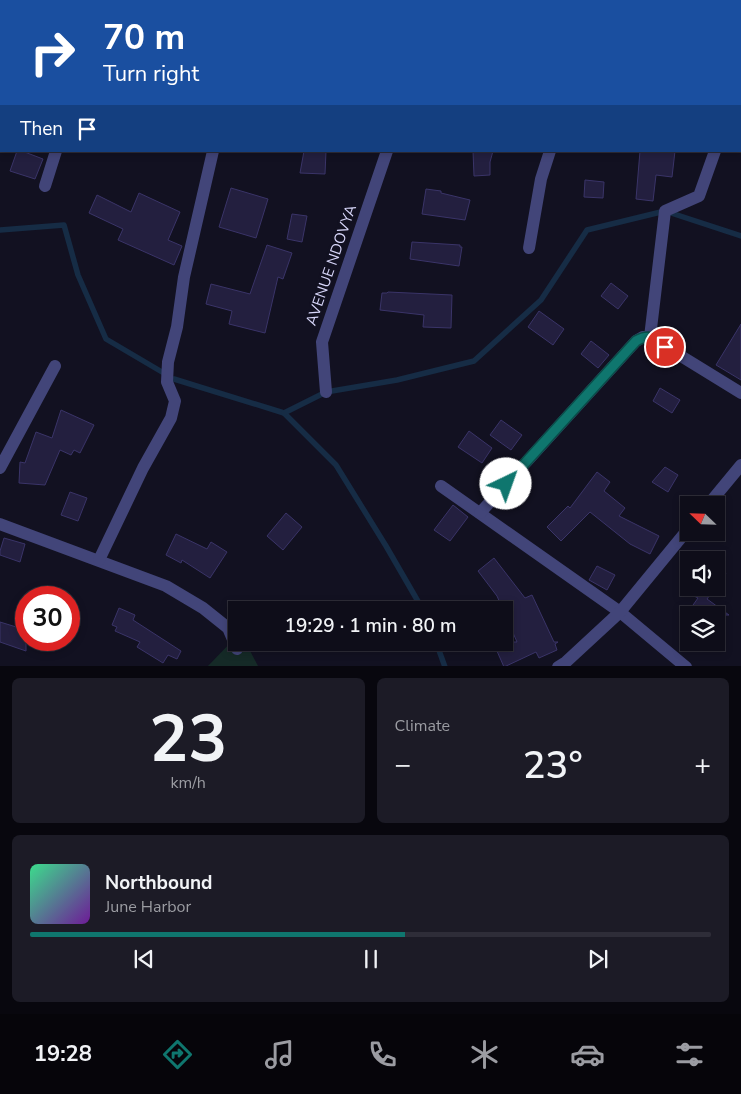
<!DOCTYPE html>
<meta charset="utf-8">
<style>
body{margin:0;font-family:"Nunito Sans",sans-serif;background:#1c1b26;color:#f1f3f6;height:100vh;display:flex;flex-direction:column;font-size:19px;white-space:nowrap}
*{box-sizing:border-box;margin:0}
p{font-size:16px;color:#9b9ca2}
.icon{flex:none;width:28px;height:28px;fill:none;stroke:currentColor;stroke-width:2;stroke-linecap:round;stroke-linejoin:round}
.map{position:relative;height:666px;overflow:hidden}
.drawer{display:flex;flex-direction:column;gap:12px;padding:12px;background:#08070e;flex:1}
.drawer>*{flex:none}
.banner{position:absolute;left:0px;top:0px;width:741px;height:152px;box-shadow:0 2px 8px #0003,0 0 0 1px #2e2d38;background:#1a4fa0;color:#fff;overflow:hidden}
.needle{width:32px;rotate:293deg}
.tools{position:absolute;left:680px;top:496px;display:grid;gap:10px}
.tools a{display:grid;place-items:center;width:45px;height:45px;border-radius:0px;background:#0e0d19;box-shadow:0 2px 8px #0003,0 0 0 1px #2e2d38;font-size:25px}
.speed{position:absolute;left:15px;top:586px;display:flex;gap:10px;font-size:25px;font-weight:700;text-align:center}
.speed>*{display:grid;place-content:center;width:65px;height:65px;border-radius:50%;background:#0e0d19;box-shadow:0 2px 8px #0003,0 0 0 1px #2e2d38;line-height:1}
.speed .limit{border:8px solid #d22;background:#fff;color:#111}
.pin{position:absolute;display:grid;place-items:center;width:42px;height:42px;color:#fff;margin:-21px;border:2px solid #fff;border-radius:50%;box-shadow:0 1px 5px #0007}
.me{position:absolute;width:55px;margin:-28px;rotate:42deg;stroke-linejoin:round;filter:drop-shadow(0 0 4px #0008)}
.turn{display:flex;align-items:center;gap:18px;height:105px;padding:0 20px;font-size:22px}
.turn .icon{width:65px;height:65px;stroke-width:2.5}
.turn b{display:block;font-size:35px;line-height:42px}
.then{display:flex;align-items:center;height:48px;padding:0 20px;background:#0003;gap:10px;font-size:19px}
.big{font-size:38px;font-weight:600;line-height:1.1}
.drawer .widget{flex:1;display:flex;flex-direction:column;justify-content:center;gap:8px;min-width:0;padding:0 18px;border-radius:8px;background:#1c1b26}
.drawer .dial{align-items:center;gap:0}
.dial b{font-size:65px;line-height:1}
.song{display:flex;align-items:center;gap:15px}
.cover{width:60px;height:60px;border-radius:8px;background:linear-gradient(135deg,hsl(150 70% 55%),hsl(280 70% 35%))}
.played{height:5px;border-radius:2px;background:linear-gradient(90deg,#0f766e 55%,#2e2d38 55%)}
.keys{display:flex;justify-content:space-around;direction:ltr}
.heat{display:flex;justify-content:space-between;align-items:center;font-size:28px;direction:ltr}
.drawer .tiles{flex:1;display:grid;gap:12px;grid-template-columns:1fr 1fr}
.widget:last-child{grid-column:span 2}
.trip{position:absolute;left:228px;top:601px;width:285px;height:50px;border-radius:0px;background:#0e0d19;box-shadow:0 2px 8px #0003,0 0 0 1px #2e2d38;font-weight:600;line-height:50px;text-align:center}
.dock{display:flex;height:80px;justify-content:space-around;align-items:center;background:#06050a;color:#9b9ca2}
.dock .icon{width:35px;height:35px}
.dock .current{color:#0f766e}
.dock b{font-size:22px;color:#f1f3f6}
.map>svg:first-child{display:block}
.green{fill:#152a27}
.lines{fill:none;stroke-linecap:round;stroke-linejoin:round}
.stream{stroke:#162c45;stroke-width:5.5}
.building{fill:#231f3f;stroke:#3a3468}
.minor{stroke:#424579;stroke-width:12}
.route-casing{stroke:#0a4d48;stroke-width:12}
.route{stroke:#0f766e;stroke-width:9}
.labels{text-anchor:middle;stroke-width:5;stroke-linejoin:round;paint-order:stroke}
.street-label{font-size:15px;fill:#d7d6f9;stroke:#121121}
</style>
<div class="map">
<svg width="741" height="667" viewBox="0 0 741 667">
<rect width="100%" height="100%" fill="#121121"/>
<polygon class="green" points="236,637 236,642 246,643 258,666 207,667"/>
<g class="lines">
<g class="stream">
<polyline points="0,230 64,225 78,275 106,339 162,372"/>
<polyline points="174,379 284,413 336,465 386,546 423,610"/>
<polyline points="284,413 326,392 397,380 474,361 541,300 587,230 665,211 741,236"/>
<polyline points="436,642 445,667"/>
</g>
</g>
<g class="building">
<polygon points="17,151 22,151 43,159 35,179 10,171"/>
<polygon points="304,151 326,151 325,174 300,173"/>
<polygon points="473,151 493,151 490,162 490,175 474,176"/>
<polygon points="640,151 675,151 672,177 656,175 653,201 636,199"/>
<polygon points="585,180 604,182 603,198 584,197"/>
<polygon points="231,188 268,199 256,238 219,227"/>
<polygon points="426,189 441,191 441,193 470,200 465,220 422,214"/>
<polygon points="139,193 180,212 168,240 182,246 174,265 118,240 123,229 89,213 97,195 131,212"/>
<polygon points="292,214 307,216 302,242 287,239"/>
<polygon points="412,242 460,245 460,247 462,247 459,266 410,259"/>
<polygon points="267,245 292,253 283,279 278,277 265,333 229,324 232,311 206,304 211,284 250,294"/>
<polygon points="611,283 628,296 618,309 601,296"/>
<polygon points="388,292 452,295 451,328 423,327 424,315 380,310 382,293 387,293"/>
<polygon points="539,311 564,329 553,345 528,327"/>
<polygon points="741,324 741,380 716,365"/>
<polygon points="591,341 609,355 598,368 581,354"/>
<polygon points="660,388 680,400 672,413 653,401"/>
<polygon points="61,410 94,425 80,453 74,450 71,455 60,450 45,485 19,483 20,462 25,463 36,432 52,438"/>
<polygon points="501,420 522,435 511,450 490,435"/>
<polygon points="469,431 492,448 482,463 458,447"/>
<polygon points="665,467 678,475 668,492 652,482"/>
<polygon points="597,472 610,482 604,491 625,508 619,516 659,536 650,554 630,544 590,512 561,541 547,527 568,506 570,508"/>
<polygon points="70,492 87,498 78,521 61,515"/>
<polygon points="453,505 468,517 450,541 434,530"/>
<polygon points="286,513 302,527 283,550 267,536"/>
<polygon points="176,534 207,549 211,542 227,552 210,578 182,560 181,563 166,555"/>
<polygon points="4,538 25,544 20,562 0,555 0,551"/>
<polygon points="494,558 525,598 532,595 554,642 558,642 555,644 557,650 539,658 536,652 504,667 493,642 517,642 497,596 478,571"/>
<polygon points="597,566 615,575 607,590 589,580"/>
<polygon points="716,566 726,573 716,586"/>
<polygon points="689,577 689,588 715,588 707,599 729,615 686,615 698,598 680,589"/>
<polygon points="119,608 135,615 133,620 181,651 177,659 168,655 163,663 137,647 140,642 115,631 117,627 112,625"/>
<polygon points="0,622 26,630 26,651 0,642"/>
</g>
<g class="lines">
<g class="minor">
<polyline points="101,1 102,0"/>
<polyline points="262,1 263,0"/>
<polyline points="432,1 432,0"/>
<polyline points="600,1 600,0"/>
<polyline points="0,50 1,50"/>
<polyline points="740,60 741,61"/>
<polyline points="740,79 741,76"/>
<polyline points="45,186 56,151"/>
<polyline points="529,248 541,179 550,151"/>
<polyline points="650,337 665,211 699,196 715,151"/>
<polyline points="326,392 322,342 387,151"/>
<polyline points="0,468 55,366"/>
<polyline points="441,486 620,612 686,667"/>
<polyline points="708,505 741,465"/>
<polyline points="480,513 636,341 643,337 650,337 741,393"/>
<polyline points="0,524 166,586 203,608 228,628 237,649"/>
<polyline points="99,560 143,468 171,418 175,401 167,382 168,362 177,327 184,277 213,151"/>
<polyline points="558,667 566,662 620,612 689,528"/>
</g>
</g>
<g class="lines">
<g class="route-casing">
<path id="route" d="M506,484l130,-143c14,-8 17,-2 29,6"/>
</g>
<use href="#route" class="route"/>
</g>
<g class="labels">
<g class="street-label">
<text transform="translate(331 265) rotate(-71)" y="5">AVENUE NDOVYA</text>
</g>
</g>
</svg>
<div class="tools">
<a><svg class="needle" viewBox="-14 -14 28 28"><path d="M0-13l5 13h-10z" fill="#e53935"/><path d="M0 13l5-13h-10z" fill="#9b9ca2"/></svg></a>
<a><svg class="icon" aria-label="sound" viewBox="0 0 24 24"><path d="M4 9h4l5-4v14l-5-4H4zM17 9q2 3 0 6"/></svg></a>
<a><svg class="icon" aria-label="layers" viewBox="0 0 24 24"><path d="M12 4l9 5-9 5-9-5zM3 14l9 5 9-5"/></svg></a>
</div>
<div class="speed"><div class="limit">30</div></div>
<div class="pin" style="left:665px;top:347px;background:#d93025"><svg class="icon" aria-label="arrive" viewBox="0 0 24 24"><path d="M6 21V4h12l-3 4 3 4H6"/></svg></div>
<svg class="me" style="left:506px;top:484px" viewBox="-20 -20 40 40"><circle r="19" fill="#fff"/><path d="M0-13L10 11 0 6-10 11z" fill="#0f766e"/></svg>
<div class="trip">19:29 · 1 min · 80 m</div>
<div class="banner">
<div class="turn"><svg class="icon" aria-label="right" viewBox="0 0 24 24"><path d="M7 20v-9h11M14 6l5 5-5 5"/></svg><div><b>70 m</b>Turn right</div></div>
<div class="then">Then<svg class="icon" aria-label="arrive" viewBox="0 0 24 24"><path d="M6 21V4h12l-3 4 3 4H6"/></svg></div>
</div>
</div>
<section class="drawer">
<div class="tiles">
<div class="widget dial"><b>23</b><p>km/h</p></div>
<div class="widget"><p>Climate</p>
<div class="heat"><a>−</a><b class="big">23°</b><a>+</a></div>
</div>
<div class="widget">
<div class="song"><i class="cover"></i><div><b>Northbound</b><p>June Harbor</p></div></div>
<div class="played"></div>
<div class="keys"><svg class="icon" aria-label="previous" viewBox="0 0 24 24"><path d="M18 5L8 12l10 7zM5 5v14"/></svg><svg class="icon" aria-label="pause" viewBox="0 0 24 24"><path d="M8 5v14M16 5v14"/></svg><svg class="icon" aria-label="next" viewBox="0 0 24 24"><path d="M6 5l10 7-10 7zM19 5v14"/></svg></div>
</div>
</div>
</section>
<nav class="dock">
<b>19:28</b>
<svg class="icon current" aria-label="directions" viewBox="0 0 24 24"><path d="M12 3l9 9-9 9-9-9zM9 14v-3h6M13 9l2 2-2 2"/></svg>
<svg class="icon" aria-label="music" viewBox="0 0 24 24"><path d="M9 18V5l10-2v13"/><circle cx="6" cy="18" r="3"/><circle cx="16" cy="16" r="3"/></svg>
<svg class="icon" aria-label="phone" viewBox="0 0 24 24"><path d="M5 4h4l2 5-3 2q2 4 5 5l2-3 5 2v4C11 20 4 13 5 4z"/></svg>
<svg class="icon" aria-label="climate" viewBox="0 0 24 24"><path d="M12 3v18M4 7l16 10M4 17L20 7"/></svg>
<svg class="icon" aria-label="car" viewBox="0 0 24 24"><path d="M5 17H2v-5l4-1 3-4h7l3 4 3 1v5h-3M9 17h6M6 11h13"/><circle cx="7" cy="17" r="2"/><circle cx="17" cy="17" r="2"/></svg>
<svg class="icon" aria-label="filters" viewBox="0 0 24 24"><path d="M4 7h16M4 17h16"/><circle cx="9" cy="7" r="2"/><circle cx="15" cy="17" r="2"/></svg>
</nav>
